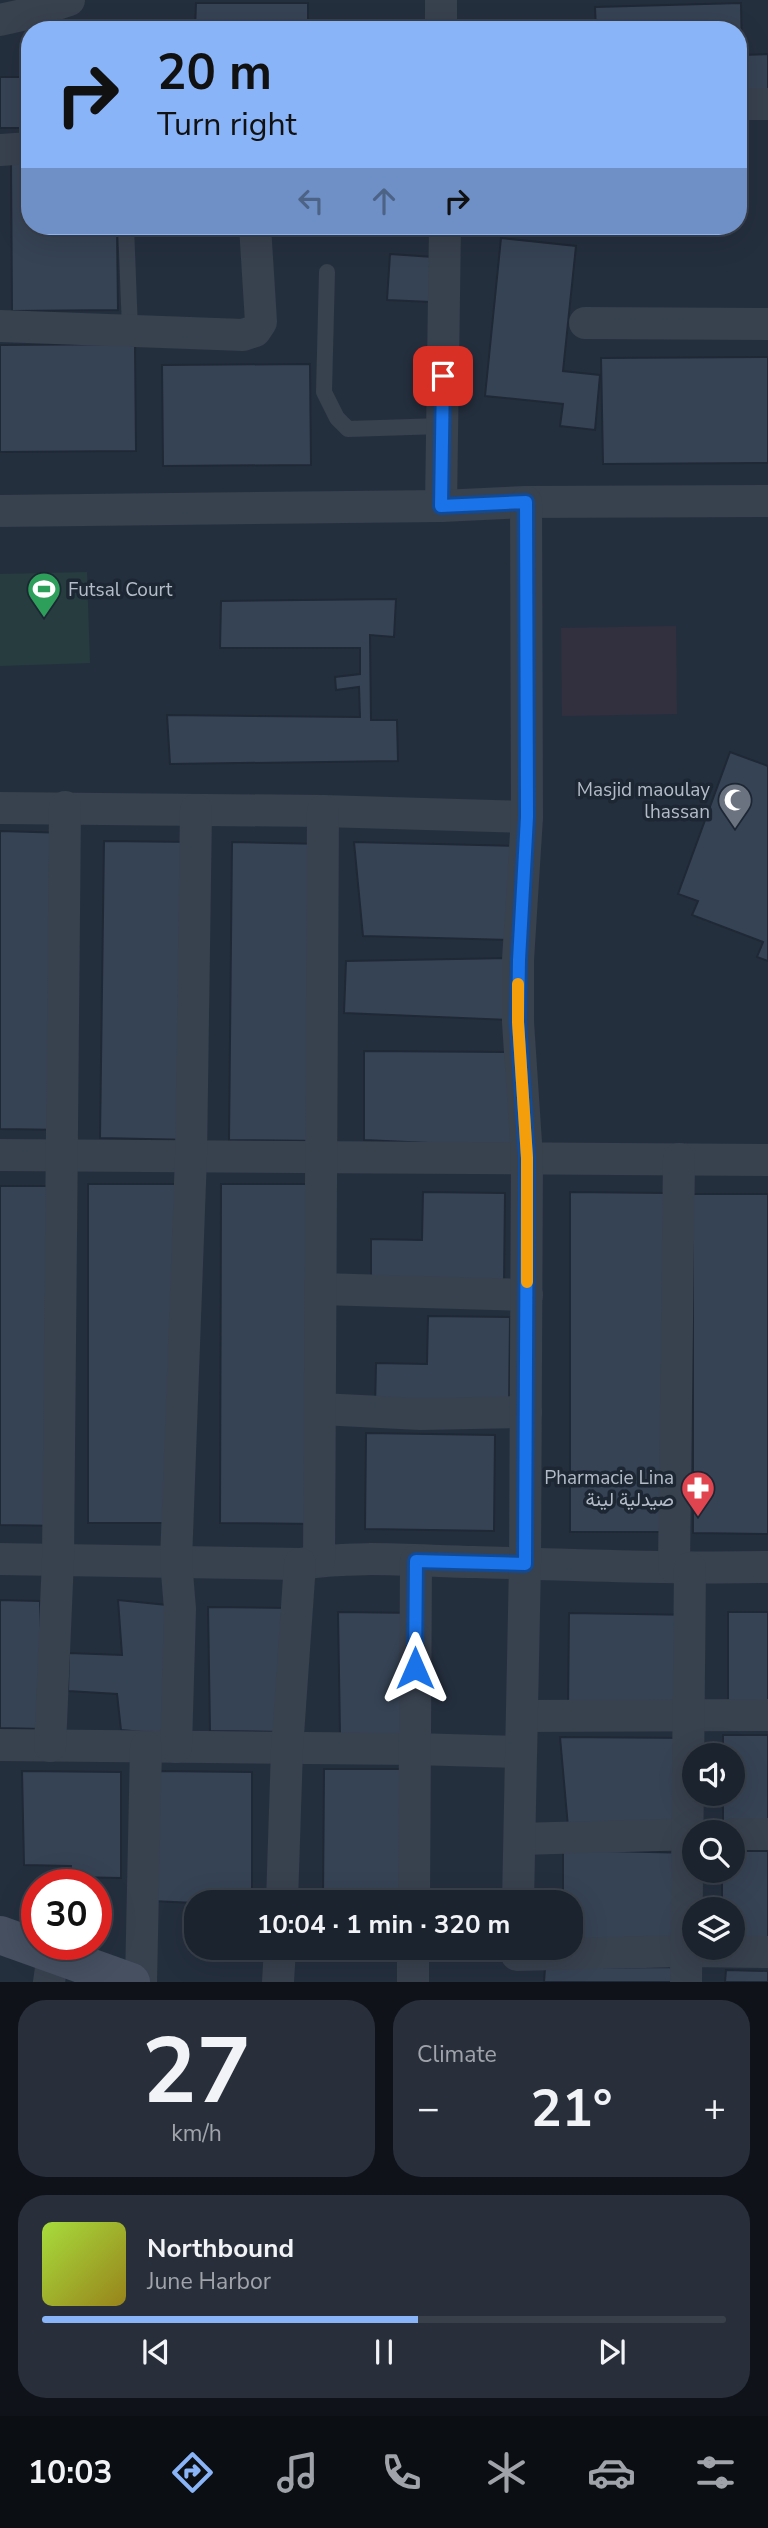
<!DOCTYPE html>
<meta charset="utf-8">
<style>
body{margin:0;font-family:"Nunito Sans",Vazirmatn,sans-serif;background:#282f3a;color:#f1f3f6;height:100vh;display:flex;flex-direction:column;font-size:26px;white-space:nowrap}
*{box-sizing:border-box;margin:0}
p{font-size:23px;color:#a0a4aa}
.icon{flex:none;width:38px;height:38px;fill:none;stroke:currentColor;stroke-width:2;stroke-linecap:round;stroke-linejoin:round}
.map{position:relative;height:1982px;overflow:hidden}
.details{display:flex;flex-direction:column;gap:18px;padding:18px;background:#0f1319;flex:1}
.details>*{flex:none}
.top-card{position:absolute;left:21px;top:21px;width:726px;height:214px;border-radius:28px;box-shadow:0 7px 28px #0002,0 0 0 2px #39404a;background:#8ab4f8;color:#111;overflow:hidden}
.tools{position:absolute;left:682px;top:1743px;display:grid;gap:14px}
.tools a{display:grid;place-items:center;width:63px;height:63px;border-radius:50%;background:#1b232e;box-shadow:0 7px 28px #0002,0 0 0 2px #39404a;font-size:35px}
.speed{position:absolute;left:21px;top:1869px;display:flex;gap:14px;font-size:35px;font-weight:700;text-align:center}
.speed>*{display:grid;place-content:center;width:91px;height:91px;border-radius:50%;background:#1b232e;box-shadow:0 7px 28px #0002,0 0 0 2px #39404a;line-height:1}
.speed .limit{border:10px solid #d22;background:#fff;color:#111}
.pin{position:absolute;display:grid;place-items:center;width:60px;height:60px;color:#fff;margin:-30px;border-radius:14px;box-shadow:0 4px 10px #0006}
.me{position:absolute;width:77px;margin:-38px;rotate:0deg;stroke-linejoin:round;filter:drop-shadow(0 0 5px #0008)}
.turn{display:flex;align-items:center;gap:24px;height:147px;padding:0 21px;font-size:32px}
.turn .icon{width:91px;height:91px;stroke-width:2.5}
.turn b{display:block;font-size:49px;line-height:60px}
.lanes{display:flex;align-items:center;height:66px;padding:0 21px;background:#0003;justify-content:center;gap:35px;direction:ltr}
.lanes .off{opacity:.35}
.big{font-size:52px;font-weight:700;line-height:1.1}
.details .tile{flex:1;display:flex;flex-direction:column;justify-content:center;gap:10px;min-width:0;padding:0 24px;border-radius:28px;background:#282f3a}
.details .dial{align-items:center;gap:0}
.dial b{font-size:91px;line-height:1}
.song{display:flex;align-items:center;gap:21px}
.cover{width:84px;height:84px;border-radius:10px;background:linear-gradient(135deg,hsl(80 70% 55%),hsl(50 70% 35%))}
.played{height:7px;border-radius:4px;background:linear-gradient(90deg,#8ab4f8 55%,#39404a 55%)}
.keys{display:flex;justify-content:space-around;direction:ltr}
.heat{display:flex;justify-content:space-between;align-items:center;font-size:38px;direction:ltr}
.details .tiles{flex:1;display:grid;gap:18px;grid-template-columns:1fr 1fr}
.tile:last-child{grid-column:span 2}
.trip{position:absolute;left:184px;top:1890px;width:399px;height:70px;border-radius:28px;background:#1b232e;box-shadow:0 7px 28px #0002,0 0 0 2px #39404a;font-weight:700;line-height:70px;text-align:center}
.menu{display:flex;height:112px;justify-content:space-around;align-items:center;background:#0b0e12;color:#a0a4aa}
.menu .icon{width:49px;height:49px}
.menu .current{color:#8ab4f8}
.menu b{font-size:32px;color:#f1f3f6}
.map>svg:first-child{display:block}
.medical{fill:#32303f}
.green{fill:#263c3f}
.building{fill:#364354;stroke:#1f2835;stroke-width:2}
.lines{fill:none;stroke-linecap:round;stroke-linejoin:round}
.lane{stroke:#38414e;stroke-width:16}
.street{stroke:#38414e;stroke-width:32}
.secondary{stroke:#465061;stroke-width:38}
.route-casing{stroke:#114b97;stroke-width:18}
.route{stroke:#1a73e8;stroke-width:12}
.slow{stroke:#f59e0b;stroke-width:12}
.labels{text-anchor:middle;stroke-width:7;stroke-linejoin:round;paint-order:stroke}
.poi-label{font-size:19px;fill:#b4bcc9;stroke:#1d2633;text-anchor:end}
</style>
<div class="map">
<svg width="768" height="1982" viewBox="0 0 768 1982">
<rect width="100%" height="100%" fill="#242f3e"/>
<polygon class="medical" points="676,626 677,714 562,716 561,628"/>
<polygon class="green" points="87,572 90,663 0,666 0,574"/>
<g class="building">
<polygon points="196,3 308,3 308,30 195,30"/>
<polygon points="741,3 742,55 768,54 768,99 738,100 738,30 596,30 595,7"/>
<rect x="0" y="77" width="30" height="51"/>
<polygon points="11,162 30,162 30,226 117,226 118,310 12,311"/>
<polygon points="501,238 576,246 563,371 600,375 595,430 560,426 563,404 485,396"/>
<polygon points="390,254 433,257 431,302 387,300"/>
<polygon points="135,344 136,451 0,452 0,345"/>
<polygon points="768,357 768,463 603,464 601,358"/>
<polygon points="310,364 311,465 163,466 162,365"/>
<polygon points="396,599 394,637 370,635 371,720 397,720 398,761 170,764 167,715 360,717 359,687 336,690 335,677 360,674 360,648 220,648 221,601"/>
<polygon points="730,752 768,766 768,961 757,957 763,942 692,915 698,901 678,894"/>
<polygon points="0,831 68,833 65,1130 0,1129"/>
<polygon points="104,841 197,842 193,1140 100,1138"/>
<polygon points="232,842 326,844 322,1141 229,1140"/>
<polygon points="354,842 517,846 514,940 363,936"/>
<polygon points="509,958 509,1020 344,1013 346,961"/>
<polygon points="364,1051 507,1052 513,1147 364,1140"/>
<rect x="88" y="1184" width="96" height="339"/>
<polygon points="221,1184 317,1184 317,1524 220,1523"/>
<polygon points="0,1186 62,1186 62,1526 0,1525"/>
<polygon points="423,1192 505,1193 504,1286 371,1283 371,1239 422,1240"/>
<polygon points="570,1192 667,1193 666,1532 570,1532"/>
<polygon points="693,1194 768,1194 768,1534 693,1533"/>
<polygon points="428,1316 510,1317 509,1410 375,1408 376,1363 427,1364"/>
<polygon points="366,1433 495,1435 494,1531 365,1529"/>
<polygon points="0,1600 40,1601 42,1729 0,1728"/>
<polygon points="118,1600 167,1605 164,1734 121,1730 117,1694 68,1691 69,1653 122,1655"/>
<polygon points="208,1607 289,1608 289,1732 210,1731"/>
<polygon points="338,1612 419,1613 419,1737 340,1735"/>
<rect x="728" y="1612" width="40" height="94"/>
<polygon points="569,1613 698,1615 697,1712 568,1710"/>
<polygon points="723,1735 768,1735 768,1829 723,1829 723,1794 733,1794 733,1755 723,1755"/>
<polygon points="560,1737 692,1738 690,1826 569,1838"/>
<polygon points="324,1769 414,1769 412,1902 323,1902"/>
<polygon points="22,1771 121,1772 121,1878 71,1877 71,1866 24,1865"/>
<polygon points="155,1771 252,1772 252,1902 196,1903 151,1901"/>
<polygon points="563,1850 693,1853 691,1949 570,1948 570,1902 563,1902"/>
<polygon points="733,1851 768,1851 768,1945 733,1945 733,1909 722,1909 722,1871 733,1871"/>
<polygon points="360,1948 412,1948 412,1963"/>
<polygon points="681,1967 681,1982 544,1982 545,1968"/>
<polygon points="726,1970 768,1971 768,1982 725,1982"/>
</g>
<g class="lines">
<g class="lane">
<polyline points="126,226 130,330"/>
<polyline points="327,272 324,392 337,418 348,429 442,426"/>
</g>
<g class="street">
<polyline points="441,0 441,30"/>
<polyline points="0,20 27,14 69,0"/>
<polyline points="738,104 768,104"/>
<polyline points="0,150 30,148"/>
<polyline points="585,323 768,324"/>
<polyline points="0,326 243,335 255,331 261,322 255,226"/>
<polyline points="441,506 445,226"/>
<polyline points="0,511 441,506 526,502 768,501"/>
<polyline points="0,808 323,811 527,817"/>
<polyline points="0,1155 768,1160"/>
<polyline points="320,1289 527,1295"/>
<polyline points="320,1409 421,1414 526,1412"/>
<path d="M0,1559l300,5c55,-9 119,-3 175,-2 98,3 195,7 293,5"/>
<polyline points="319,1561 323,811"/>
<polyline points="674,1567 679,1159"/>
<polyline points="522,1716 768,1715"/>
<polyline points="0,1745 414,1749 521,1752"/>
<polyline points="50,1746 58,1559 65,807"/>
<polyline points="176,1747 180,1609 176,1561 191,1156 196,810"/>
<polyline points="733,1834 768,1834"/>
<polyline points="520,1839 695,1834"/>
<polyline points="282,1902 287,1749 300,1564"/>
<polyline points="414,1902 416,1561"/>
<polyline points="518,1902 525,1564 527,1158 518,1022 518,960 527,817 526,502"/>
<polyline points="517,1955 686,1951 768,1952"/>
<polyline points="49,1982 53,1955"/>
<polyline points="141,1982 146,1747"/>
<polyline points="278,1982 280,1948"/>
<polyline points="413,1982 413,1948"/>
<polyline points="686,1982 690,1568"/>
</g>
<polyline class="secondary" points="0,1935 131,1982"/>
</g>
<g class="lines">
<g class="route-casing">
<polyline id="route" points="415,1668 416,1561 525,1564 527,1158 518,1022 519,960 527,817 526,502 441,506 443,376"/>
</g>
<use href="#route" class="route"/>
<polyline class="slow" points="518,984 518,1022 527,1158 527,1282"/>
</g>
<defs>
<g id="stadium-pin" transform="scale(1.75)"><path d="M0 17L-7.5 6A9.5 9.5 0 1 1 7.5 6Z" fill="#2e9e5b" stroke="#1d2633"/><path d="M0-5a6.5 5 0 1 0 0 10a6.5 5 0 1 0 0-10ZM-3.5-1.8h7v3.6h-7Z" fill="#fff"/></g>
<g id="mosque-pin" transform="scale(1.75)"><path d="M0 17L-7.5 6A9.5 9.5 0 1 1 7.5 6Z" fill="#6b7280" stroke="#1d2633"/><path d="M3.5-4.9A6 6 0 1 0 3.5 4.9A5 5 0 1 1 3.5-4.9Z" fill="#fff"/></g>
<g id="pharmacy-pin" transform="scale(1.75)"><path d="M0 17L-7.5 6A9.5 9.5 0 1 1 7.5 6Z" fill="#e0444e" stroke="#1d2633"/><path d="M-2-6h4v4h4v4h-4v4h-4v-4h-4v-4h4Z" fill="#fff"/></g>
</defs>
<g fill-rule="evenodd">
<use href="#stadium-pin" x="44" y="589"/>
<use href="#mosque-pin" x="735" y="800"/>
<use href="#pharmacy-pin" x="698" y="1488"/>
</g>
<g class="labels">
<g class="poi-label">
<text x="68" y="596" text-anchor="start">Futsal Court</text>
<text x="710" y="796">Masjid maoulay<tspan x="710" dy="22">lhassan</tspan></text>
<text x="674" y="1484">Pharmacie Lina<tspan x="674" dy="22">صيدلية لينة</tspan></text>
</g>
</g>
</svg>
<div class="tools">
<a><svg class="icon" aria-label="sound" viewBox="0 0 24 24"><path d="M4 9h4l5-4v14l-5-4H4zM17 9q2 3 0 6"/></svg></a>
<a><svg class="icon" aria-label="search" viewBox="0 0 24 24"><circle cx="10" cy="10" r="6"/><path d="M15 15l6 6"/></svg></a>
<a><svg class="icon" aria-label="layers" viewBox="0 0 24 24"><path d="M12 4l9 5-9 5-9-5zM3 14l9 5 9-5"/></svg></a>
</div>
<div class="speed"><div class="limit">30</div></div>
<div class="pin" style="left:443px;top:376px;background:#d93025"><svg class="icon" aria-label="arrive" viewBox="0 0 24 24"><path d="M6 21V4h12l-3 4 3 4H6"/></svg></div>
<svg class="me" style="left:415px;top:1668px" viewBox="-20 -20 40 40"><path d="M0-17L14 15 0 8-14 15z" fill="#1a73e8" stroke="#fff" stroke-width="4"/></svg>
<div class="trip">10:04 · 1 min · 320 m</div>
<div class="top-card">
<div class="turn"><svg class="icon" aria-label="right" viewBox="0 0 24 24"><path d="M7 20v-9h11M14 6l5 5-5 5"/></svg><div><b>20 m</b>Turn right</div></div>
<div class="lanes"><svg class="icon off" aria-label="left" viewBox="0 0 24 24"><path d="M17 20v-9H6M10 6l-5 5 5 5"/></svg><svg class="icon off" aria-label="ahead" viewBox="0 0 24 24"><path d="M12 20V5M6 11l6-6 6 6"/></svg><svg class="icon" aria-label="right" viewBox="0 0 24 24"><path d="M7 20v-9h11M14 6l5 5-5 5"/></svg></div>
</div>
</div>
<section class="details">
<div class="tiles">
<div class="tile dial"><b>27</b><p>km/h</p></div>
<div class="tile"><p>Climate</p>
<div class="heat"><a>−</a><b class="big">21°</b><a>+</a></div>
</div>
<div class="tile">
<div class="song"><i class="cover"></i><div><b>Northbound</b><p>June Harbor</p></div></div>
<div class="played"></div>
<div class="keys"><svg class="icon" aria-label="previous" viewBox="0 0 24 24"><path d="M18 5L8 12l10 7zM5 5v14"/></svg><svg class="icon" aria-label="pause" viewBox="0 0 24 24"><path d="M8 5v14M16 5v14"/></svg><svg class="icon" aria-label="next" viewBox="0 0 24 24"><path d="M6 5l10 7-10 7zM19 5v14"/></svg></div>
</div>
</div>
</section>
<nav class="menu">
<b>10:03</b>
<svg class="icon current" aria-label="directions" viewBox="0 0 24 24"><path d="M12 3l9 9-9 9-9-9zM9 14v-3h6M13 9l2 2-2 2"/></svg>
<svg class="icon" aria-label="music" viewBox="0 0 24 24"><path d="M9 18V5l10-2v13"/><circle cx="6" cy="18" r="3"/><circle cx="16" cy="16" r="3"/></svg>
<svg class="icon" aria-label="phone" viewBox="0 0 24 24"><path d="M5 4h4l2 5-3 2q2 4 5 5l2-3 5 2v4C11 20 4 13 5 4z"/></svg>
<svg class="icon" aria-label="climate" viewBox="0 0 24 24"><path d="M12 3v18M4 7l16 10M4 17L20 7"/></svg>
<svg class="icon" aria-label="car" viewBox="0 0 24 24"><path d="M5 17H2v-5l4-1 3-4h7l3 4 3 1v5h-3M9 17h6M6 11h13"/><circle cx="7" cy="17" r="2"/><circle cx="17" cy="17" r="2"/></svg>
<svg class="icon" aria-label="filters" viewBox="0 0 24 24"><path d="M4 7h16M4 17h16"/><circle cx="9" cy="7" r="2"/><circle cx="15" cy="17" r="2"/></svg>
</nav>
